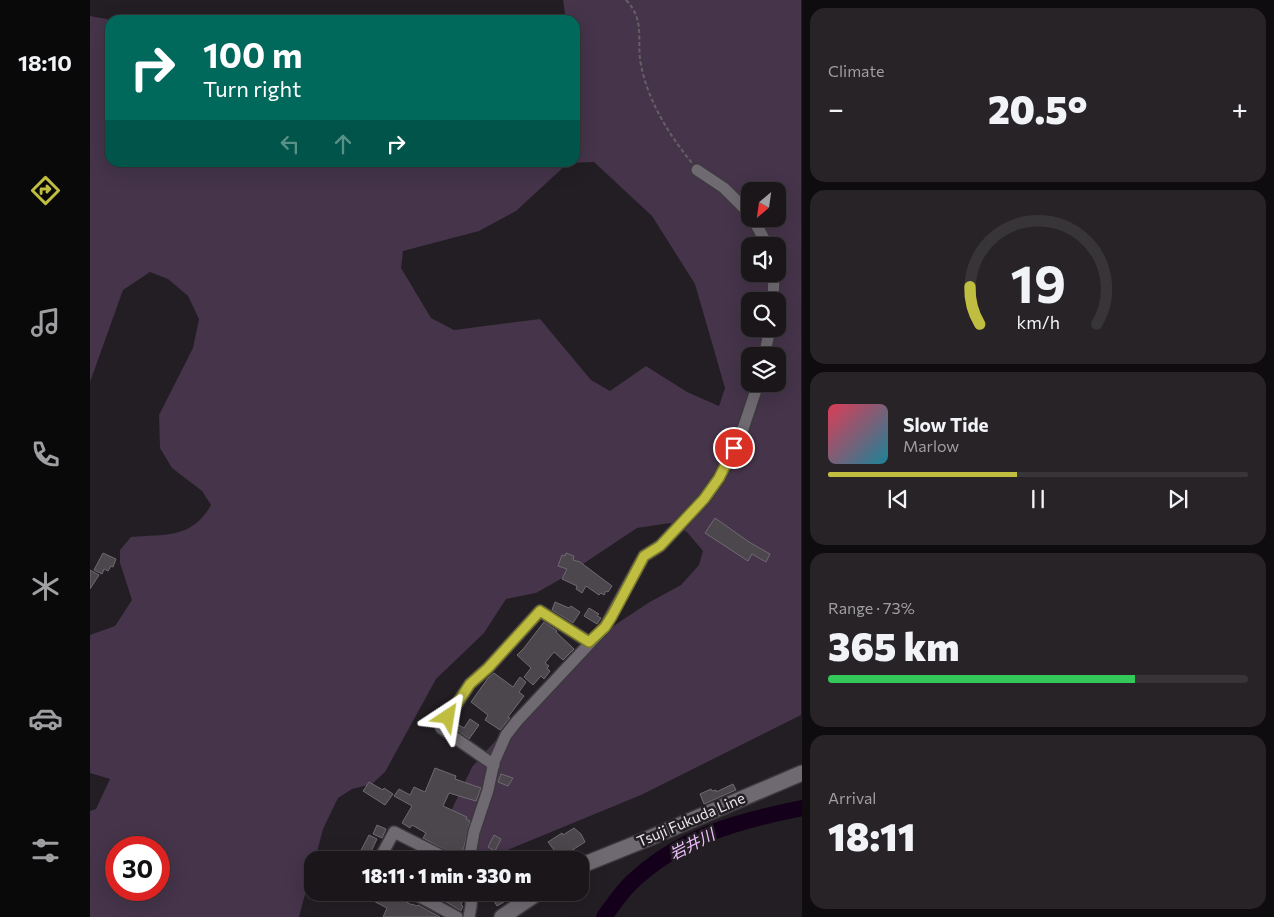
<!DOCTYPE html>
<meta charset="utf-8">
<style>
body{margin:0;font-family:Commissioner,"Noto Sans JP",sans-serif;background:#272327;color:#f1f3f6;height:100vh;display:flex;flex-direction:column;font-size:19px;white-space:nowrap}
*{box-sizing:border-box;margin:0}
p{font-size:16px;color:#9f9fa2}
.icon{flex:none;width:28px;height:28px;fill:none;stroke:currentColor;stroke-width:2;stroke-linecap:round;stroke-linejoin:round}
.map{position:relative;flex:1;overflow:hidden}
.panel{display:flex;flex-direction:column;gap:8px;padding:8px;background:#0e0c0e;width:472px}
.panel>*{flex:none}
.top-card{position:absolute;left:15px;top:15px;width:475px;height:152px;border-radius:15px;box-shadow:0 5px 20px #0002,0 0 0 1px #383539;background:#00695c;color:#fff;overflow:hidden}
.needle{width:32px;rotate:209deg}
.controls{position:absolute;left:651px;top:182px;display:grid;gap:10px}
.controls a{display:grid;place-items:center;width:45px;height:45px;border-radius:10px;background:#1a161a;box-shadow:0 5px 20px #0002,0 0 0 1px #383539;font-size:25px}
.speed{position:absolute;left:15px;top:836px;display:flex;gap:10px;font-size:25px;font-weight:700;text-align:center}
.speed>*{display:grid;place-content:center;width:65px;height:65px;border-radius:50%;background:#1a161a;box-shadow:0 5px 20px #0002,0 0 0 1px #383539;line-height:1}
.speed .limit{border:8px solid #d22;background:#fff;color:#111}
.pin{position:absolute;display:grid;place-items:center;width:42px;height:42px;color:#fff;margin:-21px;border:2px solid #fff;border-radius:50%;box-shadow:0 1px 5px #0007}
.me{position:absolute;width:55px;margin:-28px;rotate:33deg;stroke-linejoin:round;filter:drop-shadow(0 0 4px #0008)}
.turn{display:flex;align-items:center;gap:18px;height:105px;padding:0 15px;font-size:22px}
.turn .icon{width:65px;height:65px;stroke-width:2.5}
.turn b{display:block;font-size:35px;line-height:42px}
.lanes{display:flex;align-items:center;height:48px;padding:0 15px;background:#0003;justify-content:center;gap:25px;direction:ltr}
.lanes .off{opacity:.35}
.big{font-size:38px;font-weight:800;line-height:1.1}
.panel .widget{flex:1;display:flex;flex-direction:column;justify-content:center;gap:8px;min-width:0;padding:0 18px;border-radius:15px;background:#272327}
.panel .dial{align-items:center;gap:0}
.dial svg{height:130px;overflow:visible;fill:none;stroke:#383539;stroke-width:7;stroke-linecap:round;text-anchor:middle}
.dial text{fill:#f1f3f6;stroke:none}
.song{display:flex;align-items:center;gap:15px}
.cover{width:60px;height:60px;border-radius:8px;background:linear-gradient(135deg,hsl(350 70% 55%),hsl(190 70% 35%))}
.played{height:5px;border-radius:2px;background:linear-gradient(90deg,#bfbe41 45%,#383539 45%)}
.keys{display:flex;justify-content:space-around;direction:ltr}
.heat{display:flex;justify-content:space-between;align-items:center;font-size:28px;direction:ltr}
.charge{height:8px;border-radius:4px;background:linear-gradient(90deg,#34c759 73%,#383539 0)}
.trip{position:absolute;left:214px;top:851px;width:285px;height:50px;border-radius:15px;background:#1a161a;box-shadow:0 5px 20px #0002,0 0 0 1px #383539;font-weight:800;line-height:50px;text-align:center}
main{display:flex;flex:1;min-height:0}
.menu{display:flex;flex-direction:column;width:90px;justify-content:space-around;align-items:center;background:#0a090a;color:#9f9fa2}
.menu .icon{width:35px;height:35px}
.menu .on{color:#bfbe41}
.menu b{font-size:22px;color:#f1f3f6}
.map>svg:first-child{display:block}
.green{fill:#45344a;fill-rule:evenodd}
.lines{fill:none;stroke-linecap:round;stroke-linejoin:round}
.river{stroke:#14001a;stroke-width:16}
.building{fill:#4b474d;stroke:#6f6a71}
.minor-casing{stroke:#3d393e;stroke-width:14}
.secondary-casing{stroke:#3d393e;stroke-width:18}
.path{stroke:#646165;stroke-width:2;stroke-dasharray:4 2.5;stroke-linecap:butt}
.minor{stroke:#6f6a71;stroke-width:11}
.secondary{stroke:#6f6a71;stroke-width:15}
.route-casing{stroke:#7c7c2a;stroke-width:12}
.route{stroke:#bfbe41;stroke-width:9}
.labels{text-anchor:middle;stroke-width:5;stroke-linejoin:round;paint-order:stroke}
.street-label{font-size:15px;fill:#e9e6ea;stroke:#221e23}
.water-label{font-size:16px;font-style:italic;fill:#f0c0fe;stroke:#221e23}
</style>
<main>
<nav class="menu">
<b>18:10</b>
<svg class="icon on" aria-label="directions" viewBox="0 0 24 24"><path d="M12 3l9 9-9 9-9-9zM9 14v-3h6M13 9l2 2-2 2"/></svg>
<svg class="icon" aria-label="music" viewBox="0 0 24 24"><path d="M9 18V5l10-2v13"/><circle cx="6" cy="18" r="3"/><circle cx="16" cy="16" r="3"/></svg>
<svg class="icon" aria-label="phone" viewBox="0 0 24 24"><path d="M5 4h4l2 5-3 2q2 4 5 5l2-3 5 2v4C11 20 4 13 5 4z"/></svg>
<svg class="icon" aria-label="climate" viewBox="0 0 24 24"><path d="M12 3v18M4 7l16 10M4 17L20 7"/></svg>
<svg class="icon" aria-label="car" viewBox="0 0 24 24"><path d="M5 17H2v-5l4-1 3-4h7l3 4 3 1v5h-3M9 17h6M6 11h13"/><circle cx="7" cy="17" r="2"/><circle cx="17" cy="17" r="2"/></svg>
<svg class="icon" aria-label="filters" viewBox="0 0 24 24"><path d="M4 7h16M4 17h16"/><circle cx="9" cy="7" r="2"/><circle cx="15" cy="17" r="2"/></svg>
</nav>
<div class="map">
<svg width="712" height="917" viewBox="0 0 712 917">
<rect width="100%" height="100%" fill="#221e23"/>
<g class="green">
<path d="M473,0h238v715l-160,80 -158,65h-51l-2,-5 42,-88 104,-116 72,-48 33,-18 18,-20 4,-14 -16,-19 -17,-9 -33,5 -78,52 -23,13 -30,6 -22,34 -48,46 -51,93 -13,12 -20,5 -14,9 -15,31 -8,31h-3v8l-13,49h-209v-106l6,-2 14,-30 -20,-6v-138l25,-9 17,-26 -12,-37v-13l11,-13c34,-3 61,2 80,-32l-9,-14 -30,-23 -12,-20 -1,-33 34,-67 6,-29 -11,-23 -20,-17 -18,-7 -27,18 -33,92v-366l22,4h-2v142h465v-142h-9zM504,162l58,54 43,68 30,104 -6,18 -32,-14 -41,-26 -36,25 -19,-11 -51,-61 -86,11 -23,-12 -30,-50 2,-17 76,-20 37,-20 52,-48zM660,191h28v28h-28zM660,246h28v28h-28zM660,301h28v28h-28zM660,356h28v28h-28zM26,848h43v42h-43z"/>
<polygon points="308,14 378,20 379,20 277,20"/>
</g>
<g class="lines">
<path class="river" d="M514,917c8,-11 16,-23 26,-33 48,-47 107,-63 172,-76"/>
</g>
<g class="building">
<polygon points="625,518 659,542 680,554 676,562 662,554 658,561 615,533"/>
<polygon points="13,553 26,559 23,567 21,566 18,571 14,569 12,574 4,570"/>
<polygon points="476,553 484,556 483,560 490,562 522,586 518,592 516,591 514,595 511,593 509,595 496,586 492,593 486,589 487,586 472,579 477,569 468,566 472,555 475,556"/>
<polygon points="0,570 9,575 0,589"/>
<polygon points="465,602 479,608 481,606 490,612 483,623 462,610"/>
<polygon points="499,608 509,614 507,616 511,618 507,624 494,616"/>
<polygon points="454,622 467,631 466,632 484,649 473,660 464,652 455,663 459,666 457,668 460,671 454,679 451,676 443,685 434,677 441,668 427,655 434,648"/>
<polygon points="404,673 423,687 430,677 436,682 429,692 434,696 418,717 420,718 410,730 395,720 398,715 381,702 398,678"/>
<polygon points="380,719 389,725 379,739 361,726 364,722 374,728"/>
<polygon points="345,768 366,776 365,779 391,788 386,801 359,793 353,806 377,817 376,819 380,821 374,847 370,855 368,854 366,856 333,838 336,833 322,825 320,828 312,823 322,806 304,796 309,789 320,795 324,787 335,792"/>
<polygon points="411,774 423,778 418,786 408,782"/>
<polygon points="279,782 293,790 294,788 303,794 295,805 273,791"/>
<polygon points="643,784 646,790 614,804 610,794 621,789 622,791 626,790 626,792"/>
<polygon points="287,825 296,829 292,838 283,834"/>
<polygon points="484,828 491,834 495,842 470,858 458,842 472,833 473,835"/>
<polygon points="279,835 287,839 277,860 266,860"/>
<polygon points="404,835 411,839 405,851 398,847"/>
<polygon points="322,852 337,860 317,860"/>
<polygon points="278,892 299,892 322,905 322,904 327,906 328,905 350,917 293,917 297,908 276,897"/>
<polygon points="352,892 366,892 374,897 371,905 373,906 371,911 350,898"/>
<polygon points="399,892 415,892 419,899 407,906"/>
</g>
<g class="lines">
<g class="minor-casing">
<g id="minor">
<polyline points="607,170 634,188 660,214"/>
<polyline points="663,219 678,246"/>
<polyline points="683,301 684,274"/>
<polyline points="674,356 680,329"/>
<polyline points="404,765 351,728 380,684 398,668 450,611 499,642"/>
<polyline points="289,860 304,832 360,860"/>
<polyline points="379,860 384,832 398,790 404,762 416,735 427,721 515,627 554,556 570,546 614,499 629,478 652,432 668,384"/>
<polyline points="321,892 367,917"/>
<polyline points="379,917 381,906 382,892"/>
</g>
</g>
<g class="secondary-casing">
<g id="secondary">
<polyline points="490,866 557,839 712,773"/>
<polyline points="412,917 449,892"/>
</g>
</g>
<path class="path" d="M536,0c20,21 10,40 15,65 7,36 28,70 51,98"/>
<use href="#minor" class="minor"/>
<use href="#secondary" class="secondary"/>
</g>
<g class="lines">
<g class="route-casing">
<polyline id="route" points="358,717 380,684 398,668 450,611 499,642 515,627 522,616 554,556 570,546 614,499 629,478 644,448"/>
</g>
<use href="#route" class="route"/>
</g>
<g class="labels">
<g class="street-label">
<text transform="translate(601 820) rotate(-23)" y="5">Tsuji Fukuda Line</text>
</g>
<g class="water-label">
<text transform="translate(602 844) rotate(-27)" y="6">岩井川</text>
</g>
</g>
</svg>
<div class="controls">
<a><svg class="needle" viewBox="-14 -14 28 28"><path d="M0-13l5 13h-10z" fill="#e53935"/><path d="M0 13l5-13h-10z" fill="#9f9fa2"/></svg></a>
<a><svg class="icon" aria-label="sound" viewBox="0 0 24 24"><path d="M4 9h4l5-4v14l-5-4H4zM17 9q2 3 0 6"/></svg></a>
<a><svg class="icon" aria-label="search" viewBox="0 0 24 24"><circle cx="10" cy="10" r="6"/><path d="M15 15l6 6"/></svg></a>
<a><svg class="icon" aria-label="layers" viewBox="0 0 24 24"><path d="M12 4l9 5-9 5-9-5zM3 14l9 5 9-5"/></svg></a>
</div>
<div class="speed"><div class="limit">30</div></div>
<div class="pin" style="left:644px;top:448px;background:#d93025"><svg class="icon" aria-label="arrive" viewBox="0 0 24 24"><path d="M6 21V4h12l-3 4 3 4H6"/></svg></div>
<svg class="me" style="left:358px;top:717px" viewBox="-20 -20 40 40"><path d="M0-17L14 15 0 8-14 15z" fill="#bfbe41" stroke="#fff" stroke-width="4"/></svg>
<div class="trip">18:11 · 1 min · 330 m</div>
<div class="top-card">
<div class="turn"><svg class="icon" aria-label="right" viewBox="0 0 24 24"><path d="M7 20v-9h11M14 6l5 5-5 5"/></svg><div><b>100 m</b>Turn right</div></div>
<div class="lanes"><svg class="icon off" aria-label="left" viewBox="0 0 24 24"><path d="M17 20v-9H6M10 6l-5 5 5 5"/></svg><svg class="icon off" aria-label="ahead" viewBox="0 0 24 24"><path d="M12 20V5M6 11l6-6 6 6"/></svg><svg class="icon" aria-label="right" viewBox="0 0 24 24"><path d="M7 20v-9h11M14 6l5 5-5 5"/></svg></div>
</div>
</div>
<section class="panel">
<div class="widget"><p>Climate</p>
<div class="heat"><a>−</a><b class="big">20.5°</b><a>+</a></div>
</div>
<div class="widget dial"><svg viewBox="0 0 100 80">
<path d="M14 69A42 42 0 1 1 86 69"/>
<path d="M14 69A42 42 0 0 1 8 46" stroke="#bfbe41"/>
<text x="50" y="56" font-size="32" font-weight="700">19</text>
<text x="50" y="72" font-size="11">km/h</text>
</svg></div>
<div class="widget">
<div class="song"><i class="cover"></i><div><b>Slow Tide</b><p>Marlow</p></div></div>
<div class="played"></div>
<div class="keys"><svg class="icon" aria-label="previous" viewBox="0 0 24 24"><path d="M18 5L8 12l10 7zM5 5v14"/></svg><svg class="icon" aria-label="pause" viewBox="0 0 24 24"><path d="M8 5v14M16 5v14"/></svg><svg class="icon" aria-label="next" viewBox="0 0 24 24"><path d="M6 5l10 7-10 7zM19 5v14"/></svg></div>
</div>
<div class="widget"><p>Range · 73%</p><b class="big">365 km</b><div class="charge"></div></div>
<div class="widget"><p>Arrival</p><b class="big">18:11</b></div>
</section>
</main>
